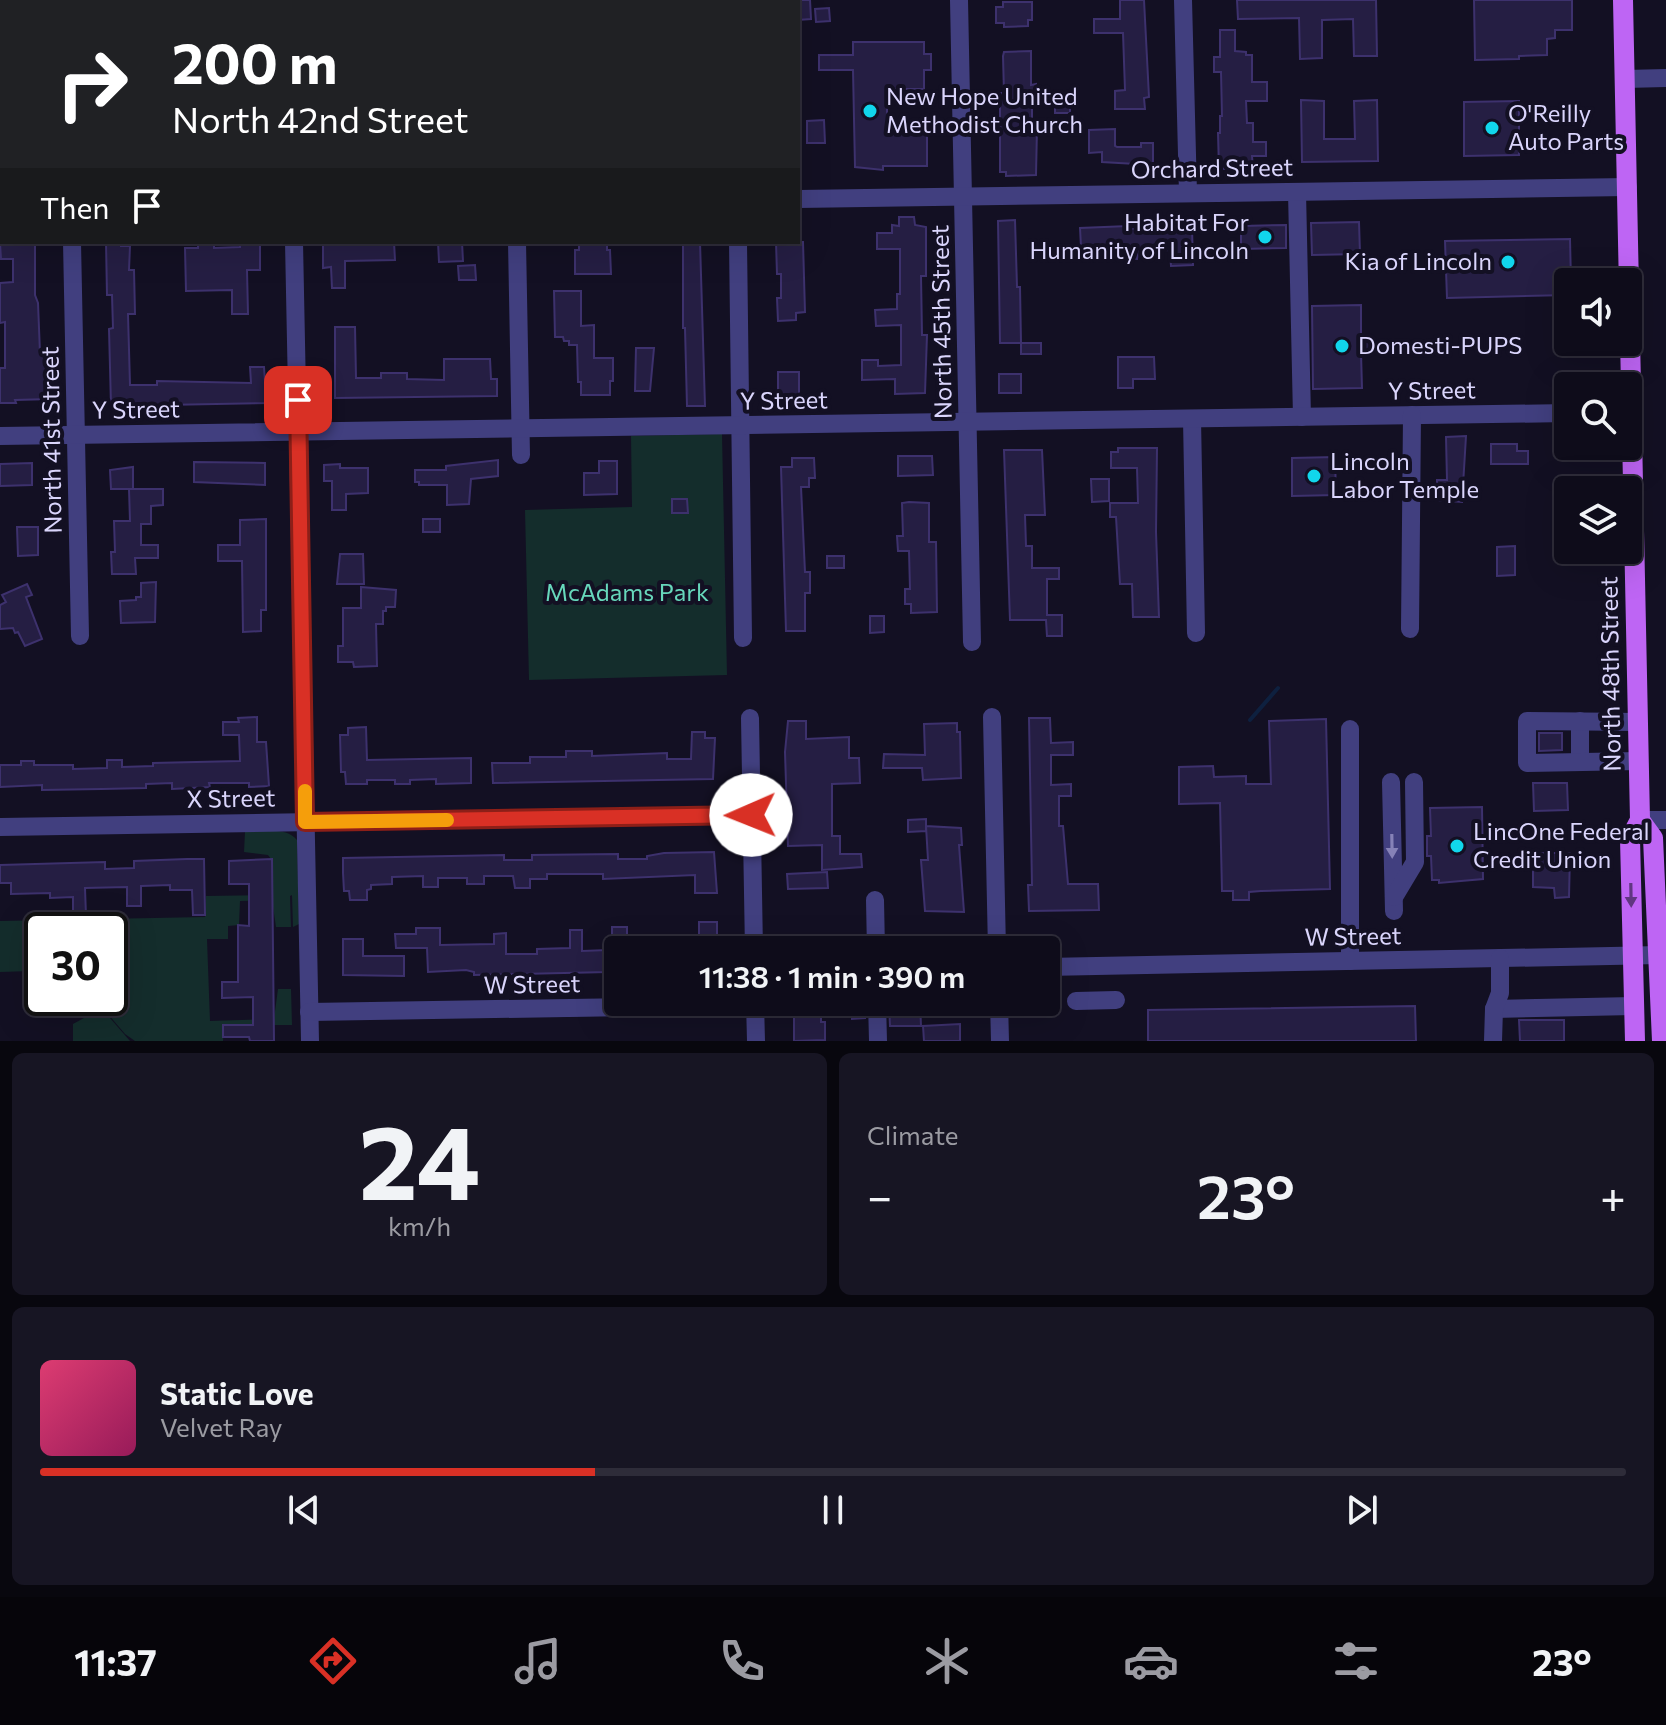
<!DOCTYPE html>
<meta charset="utf-8">
<style>
body{margin:0;font-family:Commissioner,sans-serif;background:#171523;color:#f1f3f6;height:100vh;display:flex;flex-direction:column;font-size:30px;white-space:nowrap}
*{box-sizing:border-box;margin:0}
p{font-size:26px;color:#9b9ba2}
.icon{flex:none;width:44px;height:44px;fill:none;stroke:currentColor;stroke-width:2;stroke-linecap:round;stroke-linejoin:round}
.map{position:relative;height:1041px;overflow:hidden}
.sheet{display:flex;flex-direction:column;gap:12px;padding:12px;background:#08070e;flex:1}
.sheet>*{flex:none}
.banner{position:absolute;left:0px;top:0px;width:800px;height:244px;box-shadow:0 8px 32px #0002,0 0 0 2px #2e2c39;background:#202124;color:#fff;overflow:hidden}
.controls{position:absolute;left:1554px;top:268px;display:grid;gap:16px}
.controls a{display:grid;place-items:center;width:88px;height:88px;border-radius:8px;background:#0e0c1a;box-shadow:0 8px 32px #0002,0 0 0 2px #2e2c39;font-size:40px}
.speed{position:absolute;left:24px;top:912px;display:flex;gap:16px;font-size:40px;font-weight:700;text-align:center}
.speed>*{display:grid;place-content:center;width:104px;height:104px;border-radius:50%;background:#0e0c1a;box-shadow:0 8px 32px #0002,0 0 0 2px #2e2c39;line-height:1}
.speed .limit{border:4px solid #111;border-radius:12px;background:#fff;color:#111}
.pin{position:absolute;display:grid;place-items:center;width:68px;height:68px;color:#fff;margin:-34px;border-radius:16px;box-shadow:0 4px 12px #0006}
.me{position:absolute;width:88px;margin:-44px;rotate:269deg;stroke-linejoin:round;filter:drop-shadow(0 0 6px #0008)}
.turn{display:flex;align-items:center;gap:28px;height:168px;padding:0 40px;font-size:36px}
.turn .icon{width:104px;height:104px;stroke-width:2.5}
.turn b{display:block;font-size:56px;line-height:68px}
.then{display:flex;align-items:center;height:76px;padding:0 40px;background:#0003;gap:16px;font-size:30px}
.big{font-size:60px;font-weight:600;line-height:1.1}
.sheet .widget{flex:1;display:flex;flex-direction:column;justify-content:center;gap:12px;min-width:0;padding:0 28px;border-radius:12px;background:#171523}
.sheet .dial{align-items:center;gap:0}
.dial b{font-size:104px;line-height:1}
.song{display:flex;align-items:center;gap:24px}
.cover{width:96px;height:96px;border-radius:12px;background:linear-gradient(135deg,hsl(340 70% 55%),hsl(330 70% 35%))}
.played{height:8px;border-radius:4px;background:linear-gradient(90deg,#d93025 35%,#2e2c39 35%)}
.keys{display:flex;justify-content:space-around;direction:ltr}
.heat{display:flex;justify-content:space-between;align-items:center;font-size:44px;direction:ltr}
.sheet .tiles{flex:1;display:grid;gap:12px;grid-template-columns:1fr 1fr}
.widget:last-child{grid-column:span 2}
.trip{position:absolute;left:604px;top:936px;width:456px;height:80px;border-radius:8px;background:#0e0c1a;box-shadow:0 8px 32px #0002,0 0 0 2px #2e2c39;font-weight:600;line-height:80px;text-align:center}
.tab-bar{display:flex;height:128px;justify-content:space-around;align-items:center;background:#06050a;color:#9b9ba2}
.tab-bar .icon{width:56px;height:56px}
.tab-bar .selected{color:#d93025}
.tab-bar b{font-size:36px;color:#f1f3f6}
.map>svg:first-child{display:block}
.green{fill:#142d2c}
.lines{fill:none;stroke-linecap:round;stroke-linejoin:round}
.stream{stroke:#0e203f;stroke-width:4}
.building{fill:#251e43;stroke:#3d316d;stroke-width:2}
.minor{stroke:#413f7f;stroke-width:18}
.major{stroke:#be65f4;stroke-width:20}
.oneway{fill:#8682b7}
.oneway2{fill:#603681}
.route-casing{stroke:#8d1f18;stroke-width:20}
.route{stroke:#d93025;stroke-width:14}
.slow{stroke:#f59e0b;stroke-width:14}
.poi-dot{fill:#11d6ec;stroke:#131023;stroke-width:3}
.labels{text-anchor:middle;stroke-width:8;stroke-linejoin:round;paint-order:stroke}
.poi-label{font-size:24px;fill:#dad5fc;stroke:#131023;text-anchor:start}
.street-label{font-size:24px;fill:#dad5fc;stroke:#131023}
.park-label{font-size:24px;fill:#67d7bb;stroke:#131023}
</style>
<div class="map">
<svg width="1666" height="1041" viewBox="0 0 1666 1041">
<rect width="100%" height="100%" fill="#131023"/>
<g class="green">
<polygon points="722,434 727,675 529,680 525,510 632,507 631,436"/>
<path d="M245,832c17,0 41,-6 52,8l2,84 -6,3 -1,-32 -2,1 1,31h-15l-4,-27 -32,1 -1,24 -11,1v13h-21l3,82 64,-2 4,-30h13l1,36h-68l-1,16h-88l-10,-7 -17,-20 -35,-3 -1,-13h38v-68h-68v54l-8,1 -2,-14 -32,1v-51l205,-4 1,-21 63,-1 2,-36 -3,-4 -24,-3z"/>
<polygon points="93,1013 110,1018 130,1041 73,1041 73,1024"/>
</g>
<g class="lines">
<polyline class="stream" points="1250,720 1278,688"/>
</g>
<g class="building">
<polygon points="798,0 810,0 811,19 798,20"/>
<polygon points="1120,0 1144,0 1149,97 1144,98 1145,109 1115,109 1115,91 1125,90 1123,33 1094,33 1094,19 1120,19"/>
<polygon points="1237,0 1376,0 1377,56 1354,56 1353,19 1322,20 1322,58 1300,59 1299,18 1238,19"/>
<polygon points="1474,0 1572,0 1572,30 1555,30 1555,38 1547,39 1547,55 1519,56 1519,59 1475,60"/>
<polygon points="1003,2 1032,2 1032,20 1028,20 1028,26 1004,27 1004,23 996,23 996,7 1003,7"/>
<polygon points="829,8 830,21 816,22 815,9"/>
<polygon points="1220,30 1235,30 1235,51 1246,52 1246,55 1252,55 1252,82 1267,82 1267,101 1246,101 1247,123 1253,123 1253,142 1266,142 1266,156 1252,156 1253,168 1219,169 1218,133 1220,133 1220,116 1222,116 1221,72 1214,72 1214,57 1220,57"/>
<polygon points="853,42 924,42 924,54 931,54 931,70 924,70 924,89 887,89 887,128 927,128 927,166 883,166 883,170 855,167 853,70 819,70 819,55 853,55"/>
<polygon points="1031,51 1031,85 1036,84 1037,105 1032,105 1032,128 1037,128 1036,175 1006,176 1006,172 1000,172 1000,93 1004,93 1003,56 1004,52"/>
<rect x="1055" y="98" width="15" height="15"/>
<polygon points="1301,100 1324,101 1324,139 1355,139 1354,101 1377,100 1378,161 1302,162"/>
<polygon points="1519,101 1519,155 1464,156 1464,102"/>
<polygon points="824,120 825,143 807,143 807,121"/>
<polygon points="1115,129 1115,146 1117,147 1141,147 1141,143 1153,143 1153,165 1102,162 1102,152 1089,153 1089,130"/>
<polygon points="899,217 914,217 915,225 926,227 926,276 921,276 922,335 927,335 925,393 895,394 895,379 862,380 862,360 878,360 878,366 901,365 901,325 876,326 875,310 897,309 897,294 900,294 900,249 877,249 877,233 892,233 892,225 899,226"/>
<polygon points="1015,220 1017,287 1020,287 1021,343 1000,343 998,221"/>
<polygon points="1359,222 1360,254 1312,255 1311,223"/>
<polygon points="1286,225 1286,248 1241,249 1241,226"/>
<polygon points="1128,226 1128,229 1192,228 1193,265 1171,266 1170,250 1138,251 1137,259 1107,258 1108,248 1081,247 1080,228"/>
<polygon points="1570,239 1571,282 1568,282 1568,295 1447,298 1445,241"/>
<polygon points="35,242 35,295 38,303 40,353 50,353 51,399 15,400 16,403 0,403 0,368 5,368 5,322 0,323 0,283 13,282 13,259 1,259 0,243"/>
<polygon points="106,242 121,242 121,246 130,246 129,270 134,270 135,314 128,314 130,385 157,385 157,381 251,383 250,367 264,367 265,382 273,382 273,403 111,406 109,329 113,328 112,295 107,295"/>
<polygon points="198,242 214,242 214,248 240,247 240,242 260,242 260,270 247,270 248,314 232,314 232,290 186,291 185,248 198,248"/>
<polygon points="323,242 394,242 395,260 345,261 345,288 332,288 331,267 323,268"/>
<polygon points="438,242 462,242 463,261 439,262"/>
<polygon points="579,242 607,242 607,250 610,250 611,274 575,274 575,250 579,250"/>
<polygon points="683,242 700,242 705,406 687,406 685,328 683,328"/>
<polygon points="776,242 803,242 805,312 796,313 796,320 778,321 777,298 781,298 781,274 777,274"/>
<polygon points="475,265 476,280 459,280 458,266"/>
<polygon points="554,291 581,291 581,326 594,325 594,358 613,358 613,381 610,381 610,395 581,395 581,382 578,382 577,345 569,345 569,341 564,341 563,337 555,337"/>
<polygon points="1361,305 1361,340 1372,340 1372,353 1361,353 1362,388 1313,389 1312,306"/>
<polygon points="335,327 355,327 356,378 381,378 381,373 407,373 407,379 444,380 444,359 490,359 491,379 497,379 497,396 335,398"/>
<rect x="1021" y="343" width="20" height="11"/>
<polygon points="636,348 654,348 650,391 635,391"/>
<polygon points="1118,357 1154,357 1155,379 1133,379 1133,388 1118,388"/>
<polygon points="778,372 799,372 799,395 778,396"/>
<rect x="999" y="374" width="22" height="19"/>
<polygon points="1466,436 1462,502 1437,500 1437,480 1447,480 1446,437"/>
<polygon points="1491,444 1517,444 1517,451 1528,451 1528,464 1491,464"/>
<polygon points="1118,448 1157,448 1156,532 1159,617 1133,617 1132,584 1120,584 1116,517 1110,517 1110,503 1138,503 1137,468 1111,468 1111,452 1118,452"/>
<polygon points="1004,450 1042,450 1045,515 1025,515 1026,546 1032,546 1032,568 1059,568 1059,579 1047,579 1047,615 1062,615 1062,636 1047,636 1046,620 1010,620"/>
<polygon points="898,456 932,456 933,475 898,476"/>
<polygon points="1335,457 1336,495 1292,496 1292,458"/>
<polygon points="792,458 814,458 815,478 809,478 809,487 801,487 805,572 810,572 810,593 805,593 805,631 786,631 781,467 792,467"/>
<polygon points="498,460 498,476 471,479 469,504 447,505 447,485 419,485 419,482 415,482 415,470 446,470 446,466"/>
<polygon points="599,461 617,461 617,494 584,495 584,473 599,473"/>
<polygon points="194,462 265,463 265,485 194,482"/>
<polygon points="32,463 32,485 0,486 0,464"/>
<polygon points="340,464 340,468 368,468 368,493 346,494 346,510 332,510 332,481 324,481 324,465"/>
<polygon points="133,467 133,489 111,489 110,470"/>
<polygon points="1091,479 1109,479 1109,501 1092,502"/>
<polygon points="129,489 163,489 163,505 151,506 151,524 141,524 141,545 158,545 158,558 135,558 136,574 112,574 111,552 115,552 114,521 130,521"/>
<polygon points="672,499 687,499 688,513 672,513"/>
<polygon points="909,502 929,503 929,542 936,542 937,612 911,613 911,604 905,604 905,589 910,589 909,551 898,551 897,536 903,536 902,503"/>
<polygon points="266,519 266,610 261,610 261,631 243,632 242,561 218,561 218,545 240,545 240,520"/>
<rect x="423" y="519" width="17" height="13"/>
<polygon points="17,527 38,527 38,555 18,556"/>
<polygon points="1515,546 1515,575 1497,576 1497,547"/>
<polygon points="340,554 363,554 364,584 337,584"/>
<rect x="827" y="556" width="17" height="12"/>
<polygon points="156,582 155,622 121,623 120,601 136,600 136,597 141,597 141,583"/>
<polygon points="27,584 32,595 26,597 42,639 25,646 18,632 15,633 13,628 0,629 0,605 6,602 2,595"/>
<polygon points="361,587 396,590 395,607 386,607 386,611 383,611 383,624 376,624 377,666 354,667 353,662 338,662 338,646 343,646 343,608 361,608"/>
<polygon points="870,616 884,616 884,632 870,633"/>
<polygon points="257,717 257,742 266,742 269,786 249,787 249,783 209,783 210,787 172,789 172,783 146,784 146,788 102,789 42,790 42,785 0,787 0,765 21,765 21,761 34,761 34,765 73,765 73,769 107,768 107,760 122,760 122,767 153,766 153,763 240,761 239,735 223,735 223,722 239,722 238,718"/>
<polygon points="1029,718 1050,718 1051,743 1073,742 1073,755 1051,755 1051,785 1071,784 1071,796 1059,796 1059,826 1063,826 1068,884 1098,884 1099,910 1029,911 1028,885 1032,885"/>
<polygon points="1326,719 1330,889 1261,891 1249,892 1249,900 1233,900 1233,891 1222,891 1220,803 1179,804 1179,767 1213,766 1214,777 1246,776 1246,784 1271,784 1269,721"/>
<polygon points="788,721 806,721 806,739 849,737 849,758 859,758 860,783 832,784 832,836 840,836 840,854 861,854 862,867 822,870 822,845 788,846 785,752"/>
<polygon points="957,723 957,732 960,732 961,778 923,780 922,768 883,768 884,754 925,755 924,724"/>
<polygon points="366,727 367,760 471,758 471,783 436,784 436,779 410,780 410,784 395,784 395,780 367,780 367,784 346,784 345,772 341,772 340,735 348,735 348,728"/>
<polygon points="692,732 705,732 705,738 715,738 713,779 493,783 492,763 530,763 530,757 566,757 566,751 592,751 592,756 667,753 667,759 691,759"/>
<polygon points="1539,733 1562,733 1562,750 1539,751"/>
<polygon points="1533,783 1567,783 1568,810 1534,811"/>
<polygon points="1482,807 1483,879 1439,883 1439,880 1432,880 1431,856 1427,856 1427,836 1431,836 1430,808"/>
<polygon points="926,819 926,826 961,828 962,845 959,845 964,912 925,911 921,860 928,860 926,826 926,831 908,832 908,820"/>
<polygon points="714,852 717,893 695,893 695,875 603,879 603,874 547,874 547,879 530,879 530,888 515,888 513,876 484,876 484,884 467,884 467,878 438,878 438,887 423,887 423,876 392,877 392,884 371,885 371,889 367,890 367,900 350,900 349,891 344,891 343,873 343,858 504,855 504,860 532,860 532,855 618,854 618,859 647,859 647,856 664,853"/>
<polygon points="1533,853 1570,853 1569,897 1555,898 1554,888 1533,887"/>
<polygon points="187,859 204,859 205,915 193,915 192,890 170,890 170,885 141,886 141,906 127,906 127,887 85,888 86,916 73,916 73,897 50,898 50,893 11,894 11,883 0,883 0,865 105,862 105,869 134,868 134,861"/>
<polygon points="272,859 274,1041 250,1041 249,1037 223,1037 223,1025 253,1025 253,997 222,998 222,982 238,982 238,925 249,926 249,884 229,884 229,861"/>
<polygon points="827,872 828,888 788,889 787,874"/>
<rect x="699" y="922" width="18" height="28"/>
<rect x="612" y="927" width="15" height="15"/>
<polygon points="416,928 440,928 440,945 494,944 494,934 506,933 506,954 537,954 537,949 570,948 570,930 582,930 582,951 608,950 608,972 474,975 474,972 466,970 428,972 427,948 396,948 395,934 416,934"/>
<polygon points="343,939 363,939 363,956 404,956 404,976 343,975"/>
<polygon points="920,1002 921,1026 890,1026 889,1003"/>
<polygon points="852,1005 865,1005 865,1018 852,1019"/>
<polygon points="1415,1006 1416,1041 1148,1041 1148,1010"/>
<polygon points="821,1007 821,1022 825,1022 825,1040 794,1041 794,1016 801,1016 801,1008"/>
<polygon points="1519,1020 1564,1020 1564,1041 1520,1041"/>
<polygon points="960,1024 960,1041 924,1041 923,1026"/>
</g>
<g class="lines">
<g class="minor">
<polyline points="67,0 67,2"/>
<polyline points="290,0 290,2"/>
<polyline points="513,0 513,2"/>
<polyline points="734,0 734,2"/>
<polyline points="959,0 972,642"/>
<polyline points="1183,0 1188,193"/>
<polyline points="1625,79 1666,78"/>
<polyline points="1297,192 1302,417"/>
<polyline points="798,199 1628,187"/>
<polyline points="0,210 2,210"/>
<polyline points="72,242 80,636"/>
<polyline points="294,242 310,1041"/>
<polyline points="517,242 521,455"/>
<polyline points="738,242 743,638"/>
<polyline points="1192,419 1196,633"/>
<polyline points="0,436 1568,413"/>
<polyline points="1410,629 1412,415"/>
<polyline points="992,717 997,950"/>
<polyline points="750,718 754,950"/>
<polyline points="1580,721 1580,762"/>
<polyline points="1638,722 1527,721 1527,763 1639,761"/>
<polyline points="1391,782 1394,911"/>
<polyline points="1640,820 1666,820"/>
<polyline points="0,827 751,815"/>
<polyline points="1394,897 1415,862 1414,782"/>
<polyline points="875,900 876,950"/>
<polyline points="1350,961 1350,729"/>
<polyline points="1046,967 1660,955"/>
<polyline points="1076,1001 1116,1000"/>
<polyline points="755,1002 756,1041"/>
<polyline points="877,1002 878,1041"/>
<polyline points="999,1002 1000,1041"/>
<polyline points="1494,1009 1634,1006"/>
<polyline points="309,1012 755,1005"/>
<polyline points="1493,1041 1494,1009 1500,993 1500,958"/>
</g>
<g class="major">
<polyline points="1623,0 1640,820 1630,839 1635,1041"/>
<polyline points="1640,820 1653,838 1662,1041"/>
</g>
</g>
<defs><path id="oneway-solid" d="M-6-.8H1V-3.2L6.5 0L1 3.2V.8H-6Z" transform="scale(2)"/></defs>
<use class="oneway" href="#oneway-solid" transform="translate(1392 846) rotate(89)"/>
<use class="oneway2" href="#oneway-solid" transform="translate(1631 895) rotate(89)"/>
<g class="lines">
<g class="route-casing">
<polyline id="route" points="298,400 305,822 751,815"/>
</g>
<use href="#route" class="route"/>
<polyline class="slow" points="305,791 305,822 447,820"/>
</g>
<g class="poi-dot">
<circle cx="870" cy="111" r="8"/>
<circle cx="1492" cy="128" r="8"/>
<circle cx="1265" cy="237" r="8"/>
<circle cx="1508" cy="262" r="8"/>
<circle cx="1342" cy="346" r="8"/>
<circle cx="1314" cy="476" r="8"/>
<circle cx="1457" cy="846" r="8"/>
</g>
<g class="labels">
<g class="poi-label">
<text x="886" y="105">New Hope United<tspan x="886" dy="28">Methodist Church</tspan></text>
<text x="1508" y="122">O'Reilly<tspan x="1508" dy="28">Auto Parts</tspan></text>
<text x="1249" y="231" text-anchor="end">Habitat For<tspan x="1249" dy="28">Humanity of Lincoln</tspan></text>
<text x="1492" y="270" text-anchor="end">Kia of Lincoln</text>
<text x="1358" y="354">Domesti-PUPS</text>
<text x="1330" y="470">Lincoln<tspan x="1330" dy="28">Labor Temple</tspan></text>
<text x="1473" y="840">LincOne Federal<tspan x="1473" dy="28">Credit Union</tspan></text>
</g>
<g class="street-label">
<text transform="translate(1212 169) rotate(-1)" y="8">Orchard Street</text>
<text transform="translate(942 322) rotate(-91)" y="8">North 45th Street</text>
<text transform="translate(1432 391) rotate(-1)" y="8">Y Street</text>
<text transform="translate(784 401) rotate(-1)" y="8">Y Street</text>
<text transform="translate(136 410) rotate(-1)" y="8">Y Street</text>
<text transform="translate(52 440) rotate(-91)" y="8">North 41st Street</text>
<text transform="translate(1611 674) rotate(-91)" y="8">North 48th Street</text>
<text transform="translate(231 799) rotate(-1)" y="8">X Street</text>
<text transform="translate(1353 937) rotate(-1)" y="8">W Street</text>
<text transform="translate(532 985) rotate(-1)" y="8">W Street</text>
</g>
<g class="park-label">
<text x="627" y="601">McAdams Park</text>
</g>
</g>
</svg>
<div class="controls">
<a><svg class="icon" aria-label="sound" viewBox="0 0 24 24"><path d="M4 9h4l5-4v14l-5-4H4zM17 9q2 3 0 6"/></svg></a>
<a><svg class="icon" aria-label="search" viewBox="0 0 24 24"><circle cx="10" cy="10" r="6"/><path d="M15 15l6 6"/></svg></a>
<a><svg class="icon" aria-label="layers" viewBox="0 0 24 24"><path d="M12 4l9 5-9 5-9-5zM3 14l9 5 9-5"/></svg></a>
</div>
<div class="speed"><div class="limit">30</div></div>
<div class="pin" style="left:298px;top:400px;background:#d93025"><svg class="icon" aria-label="arrive" viewBox="0 0 24 24"><path d="M6 21V4h12l-3 4 3 4H6"/></svg></div>
<svg class="me" style="left:751px;top:815px" viewBox="-20 -20 40 40"><circle r="19" fill="#fff"/><path d="M0-13L10 11 0 6-10 11z" fill="#d93025"/></svg>
<div class="trip">11:38 · 1 min · 390 m</div>
<div class="banner">
<div class="turn"><svg class="icon" aria-label="right" viewBox="0 0 24 24"><path d="M7 20v-9h11M14 6l5 5-5 5"/></svg><div><b>200 m</b>North 42nd Street</div></div>
<div class="then">Then<svg class="icon" aria-label="arrive" viewBox="0 0 24 24"><path d="M6 21V4h12l-3 4 3 4H6"/></svg></div>
</div>
</div>
<section class="sheet">
<div class="tiles">
<div class="widget dial"><b>24</b><p>km/h</p></div>
<div class="widget"><p>Climate</p>
<div class="heat"><a>−</a><b class="big">23°</b><a>+</a></div>
</div>
<div class="widget">
<div class="song"><i class="cover"></i><div><b>Static Love</b><p>Velvet Ray</p></div></div>
<div class="played"></div>
<div class="keys"><svg class="icon" aria-label="previous" viewBox="0 0 24 24"><path d="M18 5L8 12l10 7zM5 5v14"/></svg><svg class="icon" aria-label="pause" viewBox="0 0 24 24"><path d="M8 5v14M16 5v14"/></svg><svg class="icon" aria-label="next" viewBox="0 0 24 24"><path d="M6 5l10 7-10 7zM19 5v14"/></svg></div>
</div>
</div>
</section>
<nav class="tab-bar">
<b>11:37</b>
<svg class="icon selected" aria-label="directions" viewBox="0 0 24 24"><path d="M12 3l9 9-9 9-9-9zM9 14v-3h6M13 9l2 2-2 2"/></svg>
<svg class="icon" aria-label="music" viewBox="0 0 24 24"><path d="M9 18V5l10-2v13"/><circle cx="6" cy="18" r="3"/><circle cx="16" cy="16" r="3"/></svg>
<svg class="icon" aria-label="phone" viewBox="0 0 24 24"><path d="M5 4h4l2 5-3 2q2 4 5 5l2-3 5 2v4C11 20 4 13 5 4z"/></svg>
<svg class="icon" aria-label="climate" viewBox="0 0 24 24"><path d="M12 3v18M4 7l16 10M4 17L20 7"/></svg>
<svg class="icon" aria-label="car" viewBox="0 0 24 24"><path d="M5 17H2v-5l4-1 3-4h7l3 4 3 1v5h-3M9 17h6M6 11h13"/><circle cx="7" cy="17" r="2"/><circle cx="17" cy="17" r="2"/></svg>
<svg class="icon" aria-label="filters" viewBox="0 0 24 24"><path d="M4 7h16M4 17h16"/><circle cx="9" cy="7" r="2"/><circle cx="15" cy="17" r="2"/></svg>
<b>23°</b>
</nav>
